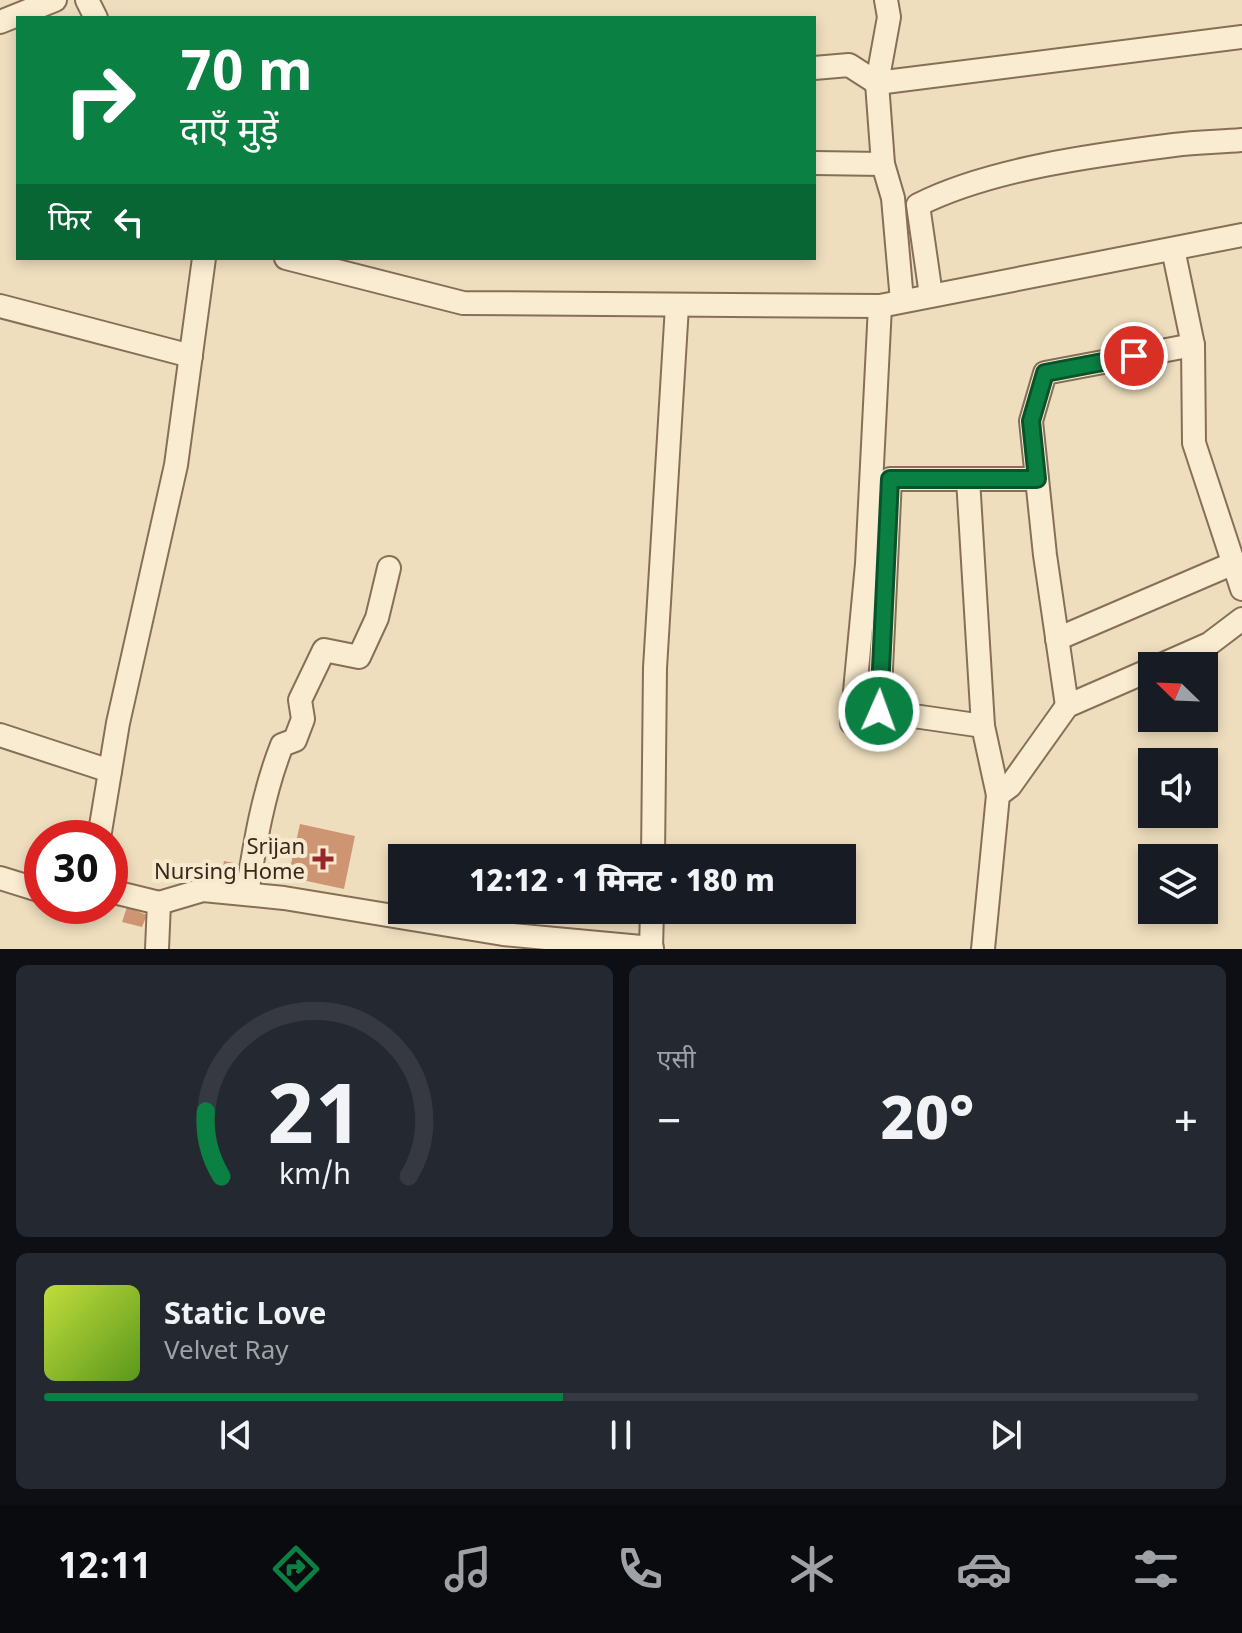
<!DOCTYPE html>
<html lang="hi">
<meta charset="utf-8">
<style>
body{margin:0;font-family:Georgia,"Noto Sans Devanagari",serif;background:#242831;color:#f1f3f6;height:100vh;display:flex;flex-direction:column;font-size:30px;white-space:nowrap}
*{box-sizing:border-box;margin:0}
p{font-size:26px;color:#9ea1a6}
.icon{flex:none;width:44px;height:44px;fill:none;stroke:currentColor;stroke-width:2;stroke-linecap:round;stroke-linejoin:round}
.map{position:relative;height:949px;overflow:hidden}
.side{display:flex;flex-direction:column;gap:16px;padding:16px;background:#0d0f14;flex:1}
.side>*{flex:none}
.hud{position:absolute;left:16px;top:16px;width:800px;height:244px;border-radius:0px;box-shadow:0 4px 12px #0003;background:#0b8043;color:#fff;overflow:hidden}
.needle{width:52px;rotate:293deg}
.controls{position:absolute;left:1138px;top:652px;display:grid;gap:16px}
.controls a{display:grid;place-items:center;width:80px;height:80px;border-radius:0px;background:#171b24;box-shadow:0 4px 12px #0003;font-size:40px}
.speed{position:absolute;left:24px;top:820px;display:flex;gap:16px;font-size:40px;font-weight:700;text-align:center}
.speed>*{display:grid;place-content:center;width:104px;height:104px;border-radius:50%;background:#171b24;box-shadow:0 4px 12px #0003;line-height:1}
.speed .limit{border:12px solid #d22;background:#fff;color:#111}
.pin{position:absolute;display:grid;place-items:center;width:68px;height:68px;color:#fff;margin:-34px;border:4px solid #fff;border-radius:50%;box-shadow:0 2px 8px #0007}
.me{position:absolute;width:88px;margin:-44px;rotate:2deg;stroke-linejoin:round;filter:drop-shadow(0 0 6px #0008)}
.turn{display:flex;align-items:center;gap:28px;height:168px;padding:0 32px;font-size:36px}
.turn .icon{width:104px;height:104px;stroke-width:2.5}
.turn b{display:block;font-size:56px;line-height:68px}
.then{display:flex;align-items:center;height:76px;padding:0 32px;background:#0003;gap:16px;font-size:30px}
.big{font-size:60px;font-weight:800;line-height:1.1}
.side .card{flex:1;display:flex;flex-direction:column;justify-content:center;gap:12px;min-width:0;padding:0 28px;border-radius:12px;background:#242831}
.side .dial{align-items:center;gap:0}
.dial svg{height:208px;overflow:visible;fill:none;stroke:#363941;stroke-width:7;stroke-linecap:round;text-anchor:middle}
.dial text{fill:#f1f3f6;stroke:none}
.song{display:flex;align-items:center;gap:24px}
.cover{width:96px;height:96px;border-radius:12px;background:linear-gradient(135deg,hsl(70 70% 55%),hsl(90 70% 35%))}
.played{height:8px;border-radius:4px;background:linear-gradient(90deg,#0b8043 45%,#363941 45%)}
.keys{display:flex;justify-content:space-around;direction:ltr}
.heat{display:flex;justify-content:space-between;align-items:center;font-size:44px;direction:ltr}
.side .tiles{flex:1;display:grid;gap:16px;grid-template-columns:1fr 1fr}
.card:last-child{grid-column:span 2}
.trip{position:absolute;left:388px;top:844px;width:468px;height:80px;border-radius:0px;background:#171b24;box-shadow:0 4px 12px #0003;font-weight:800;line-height:80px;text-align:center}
.menu{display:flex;height:128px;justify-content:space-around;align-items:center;background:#090b0e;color:#9ea1a6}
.menu .icon{width:56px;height:56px}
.menu .selected{color:#0b8043}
.menu b{font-size:36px;color:#f1f3f6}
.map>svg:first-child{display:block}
.building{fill:#ce9573}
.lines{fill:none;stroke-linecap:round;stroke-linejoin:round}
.street-casing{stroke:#876f57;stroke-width:26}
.street{stroke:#f9ecd1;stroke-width:22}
.route-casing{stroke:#07532c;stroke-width:20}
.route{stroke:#0b8043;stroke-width:14}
.poi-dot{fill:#97262b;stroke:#f6e9ce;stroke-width:3}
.labels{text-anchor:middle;stroke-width:8;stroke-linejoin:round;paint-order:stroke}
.poi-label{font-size:22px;fill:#36271c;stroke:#f6e9ce;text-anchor:end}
</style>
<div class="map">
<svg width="1242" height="949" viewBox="0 0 1242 949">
<rect width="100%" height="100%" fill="#eedebe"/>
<g class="building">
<polygon points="300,824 355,836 344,889 288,877"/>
<polygon points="224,861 239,864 236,883 221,880"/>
<polygon points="127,907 147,915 142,927 122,922"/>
</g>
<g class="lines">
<g class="street-casing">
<g id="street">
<polyline points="87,0 96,18"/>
<polyline points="886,0 889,17 877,83 883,164 893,198 902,301"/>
<polyline points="0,22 55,0"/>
<polyline points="814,68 849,65 877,83 1242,37"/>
<polyline points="814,163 883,164"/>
<polyline points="1173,249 1193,345 1194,443 1242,589"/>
<polyline points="286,258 463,303 880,306 1242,235"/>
<path d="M931,295l-13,-90c71,-36 177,-50 256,-60 23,-3 46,-3 68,-5"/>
<polyline points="0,306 191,356"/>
<polyline points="968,479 983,726"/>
<polyline points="1057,639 1234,563"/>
<polyline points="1159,666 1209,644 1242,619"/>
<polyline points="1067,706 1045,555 1031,421 1045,373 1193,345"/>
<polyline points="852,723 867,564 880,306"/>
<polyline points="0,735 110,771"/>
<polyline points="998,795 983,726 879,711 890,479 1037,479"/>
<polyline points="99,838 118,723 176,465 204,258"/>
<polyline points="653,858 655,668 677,306"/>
<polyline points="0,878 42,891"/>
<polyline points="110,891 159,903 157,949"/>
<path d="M247,894c8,-51 16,-101 35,-149l13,-5 8,-21 -3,-19 24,-50 35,7 18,-39 12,-50"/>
<polyline points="159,903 203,890 284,898 503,934 652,948"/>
<polyline points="651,949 652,910"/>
<polyline points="983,949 998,795 1010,786 1067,706 1152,669"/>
</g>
</g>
<use href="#street" class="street"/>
</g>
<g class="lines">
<g class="route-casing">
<polyline id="route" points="879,711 890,479 1037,479 1031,421 1045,373 1134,356"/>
</g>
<use href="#route" class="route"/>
</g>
<path class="poi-dot" d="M319 847h8v8h8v8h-8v8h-8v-8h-8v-8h8z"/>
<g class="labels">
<g class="poi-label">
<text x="305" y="854">Srijan<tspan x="305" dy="25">Nursing Home</tspan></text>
</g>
</g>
</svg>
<div class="controls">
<a><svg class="needle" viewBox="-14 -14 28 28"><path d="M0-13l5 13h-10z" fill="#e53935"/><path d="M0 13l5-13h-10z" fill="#9ea1a6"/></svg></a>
<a><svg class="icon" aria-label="sound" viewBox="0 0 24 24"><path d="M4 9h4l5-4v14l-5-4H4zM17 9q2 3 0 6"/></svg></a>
<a><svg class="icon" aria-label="layers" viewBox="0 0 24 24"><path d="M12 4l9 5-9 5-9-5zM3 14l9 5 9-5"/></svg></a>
</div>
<div class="speed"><div class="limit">30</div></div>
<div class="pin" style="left:1134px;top:356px;background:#d93025"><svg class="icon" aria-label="arrive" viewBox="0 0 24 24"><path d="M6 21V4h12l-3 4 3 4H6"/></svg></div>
<svg class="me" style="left:879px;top:711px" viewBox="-20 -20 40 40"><circle r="17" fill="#0b8043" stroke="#fff" stroke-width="3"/><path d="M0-11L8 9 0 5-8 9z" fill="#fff"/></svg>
<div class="trip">12:12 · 1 मिनट · 180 m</div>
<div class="hud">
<div class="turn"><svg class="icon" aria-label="right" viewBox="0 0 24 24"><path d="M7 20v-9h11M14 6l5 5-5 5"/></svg><div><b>70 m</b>दाएँ मुड़ें</div></div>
<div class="then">फिर<svg class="icon" aria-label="left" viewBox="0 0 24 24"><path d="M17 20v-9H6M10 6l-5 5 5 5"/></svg></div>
</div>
</div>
<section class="side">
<div class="tiles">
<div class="card dial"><svg viewBox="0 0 100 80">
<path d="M14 69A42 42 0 1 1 86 69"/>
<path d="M14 69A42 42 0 0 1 8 44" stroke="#0b8043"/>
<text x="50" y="56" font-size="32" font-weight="700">21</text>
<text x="50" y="72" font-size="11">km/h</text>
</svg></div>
<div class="card"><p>एसी</p>
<div class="heat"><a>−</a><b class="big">20°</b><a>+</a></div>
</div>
<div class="card">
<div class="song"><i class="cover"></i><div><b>Static Love</b><p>Velvet Ray</p></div></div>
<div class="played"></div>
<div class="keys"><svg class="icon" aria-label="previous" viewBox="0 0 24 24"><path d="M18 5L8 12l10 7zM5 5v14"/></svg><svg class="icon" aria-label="pause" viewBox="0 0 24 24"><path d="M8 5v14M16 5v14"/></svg><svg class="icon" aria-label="next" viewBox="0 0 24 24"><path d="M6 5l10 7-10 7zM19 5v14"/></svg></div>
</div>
</div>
</section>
<nav class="menu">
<b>12:11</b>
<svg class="icon selected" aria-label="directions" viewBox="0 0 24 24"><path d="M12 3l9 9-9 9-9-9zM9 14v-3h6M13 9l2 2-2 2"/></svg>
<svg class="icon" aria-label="music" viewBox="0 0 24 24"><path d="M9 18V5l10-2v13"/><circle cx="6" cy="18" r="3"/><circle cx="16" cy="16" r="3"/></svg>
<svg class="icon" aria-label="phone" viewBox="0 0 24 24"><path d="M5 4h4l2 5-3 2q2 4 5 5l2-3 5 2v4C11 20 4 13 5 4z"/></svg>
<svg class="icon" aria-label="climate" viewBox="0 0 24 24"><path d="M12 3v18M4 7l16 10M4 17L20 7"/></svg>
<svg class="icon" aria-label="car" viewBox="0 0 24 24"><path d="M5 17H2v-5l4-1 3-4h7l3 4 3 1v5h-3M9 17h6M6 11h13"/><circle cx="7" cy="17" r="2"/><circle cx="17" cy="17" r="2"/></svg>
<svg class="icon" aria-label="filters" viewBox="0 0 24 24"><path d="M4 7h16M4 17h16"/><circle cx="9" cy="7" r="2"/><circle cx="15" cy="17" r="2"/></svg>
</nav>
